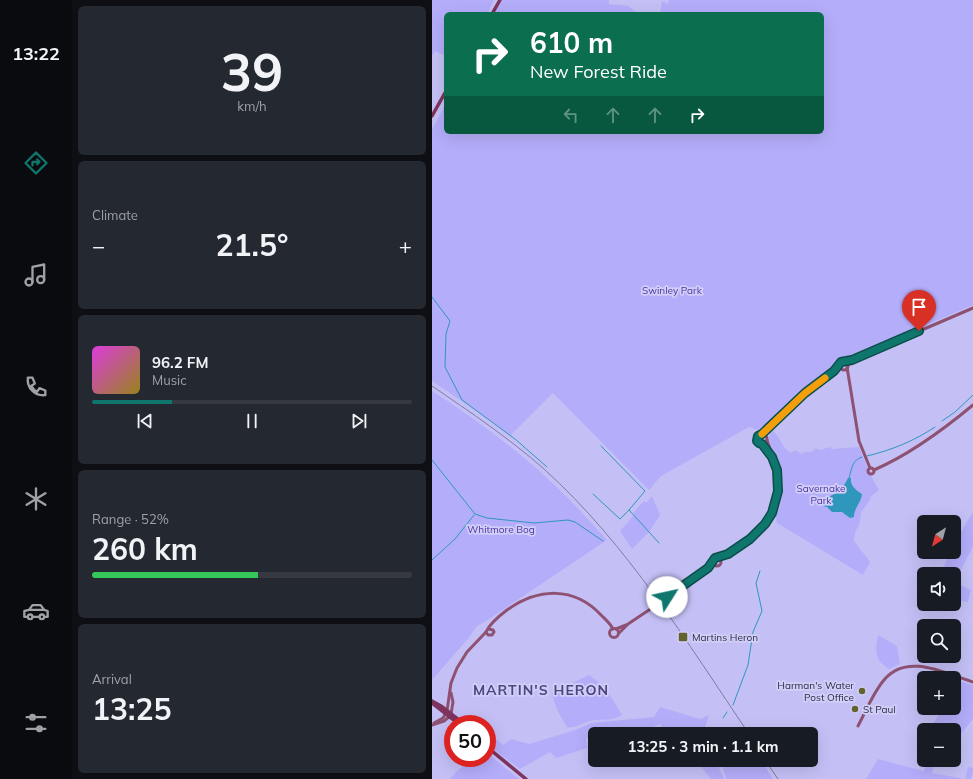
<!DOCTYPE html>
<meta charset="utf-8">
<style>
body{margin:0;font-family:Mulish,sans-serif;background:#242831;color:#f1f3f6;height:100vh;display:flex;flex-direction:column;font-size:15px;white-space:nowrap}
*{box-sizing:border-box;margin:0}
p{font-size:13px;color:#9ea1a6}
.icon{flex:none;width:22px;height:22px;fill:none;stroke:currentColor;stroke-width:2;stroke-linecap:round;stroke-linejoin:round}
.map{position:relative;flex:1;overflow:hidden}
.panel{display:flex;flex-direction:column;gap:6px;padding:6px;background:#0d0f14;width:360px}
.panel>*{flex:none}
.top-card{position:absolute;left:12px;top:12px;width:380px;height:122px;border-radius:6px;box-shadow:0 4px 16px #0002;background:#0b6e4f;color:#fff;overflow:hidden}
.needle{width:26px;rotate:216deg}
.controls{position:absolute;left:485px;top:515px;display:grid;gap:8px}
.controls a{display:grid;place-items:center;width:44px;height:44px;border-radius:6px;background:#171b24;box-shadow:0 4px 16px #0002;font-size:20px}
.speed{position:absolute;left:12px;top:715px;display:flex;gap:8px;font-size:20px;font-weight:700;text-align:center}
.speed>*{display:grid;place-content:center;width:52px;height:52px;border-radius:50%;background:#171b24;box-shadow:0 4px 16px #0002;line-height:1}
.speed .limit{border:6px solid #d22;background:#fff;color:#111}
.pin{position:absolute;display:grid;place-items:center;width:34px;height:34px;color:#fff;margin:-41px -17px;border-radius:50% 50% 50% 0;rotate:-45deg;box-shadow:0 0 4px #0007}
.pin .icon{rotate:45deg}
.me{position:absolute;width:44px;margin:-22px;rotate:55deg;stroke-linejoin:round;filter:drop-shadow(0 0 3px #0008)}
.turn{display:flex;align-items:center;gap:14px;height:84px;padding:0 20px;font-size:18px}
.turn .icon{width:52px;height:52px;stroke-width:2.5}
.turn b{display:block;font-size:28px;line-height:34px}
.lanes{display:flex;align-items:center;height:38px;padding:0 20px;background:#0003;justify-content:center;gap:20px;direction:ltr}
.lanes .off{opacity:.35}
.big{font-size:30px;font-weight:700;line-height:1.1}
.panel .widget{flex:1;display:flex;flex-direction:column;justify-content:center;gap:6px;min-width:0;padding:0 14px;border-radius:6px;background:#242831}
.panel .dial{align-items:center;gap:0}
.dial b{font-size:52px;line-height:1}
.song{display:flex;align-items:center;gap:12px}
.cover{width:48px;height:48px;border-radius:6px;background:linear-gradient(135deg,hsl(300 70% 55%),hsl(50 70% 35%))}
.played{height:4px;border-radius:2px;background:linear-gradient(90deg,#0f766e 25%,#363941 25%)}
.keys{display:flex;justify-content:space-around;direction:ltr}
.heat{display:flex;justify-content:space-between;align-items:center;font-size:22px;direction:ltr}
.charge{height:6px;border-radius:3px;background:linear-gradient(90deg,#34c759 52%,#363941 0)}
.trip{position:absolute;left:156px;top:727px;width:230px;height:40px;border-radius:6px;background:#171b24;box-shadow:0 4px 16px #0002;font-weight:700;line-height:40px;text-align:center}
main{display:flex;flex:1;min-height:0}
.dock{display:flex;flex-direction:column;width:72px;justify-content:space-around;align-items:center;background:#090b0e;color:#9ea1a6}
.dock .icon{width:28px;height:28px}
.dock .active{color:#0f766e}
.dock b{font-size:18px;color:#f1f3f6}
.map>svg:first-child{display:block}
.green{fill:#b4adfa}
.water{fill:#2f96bc}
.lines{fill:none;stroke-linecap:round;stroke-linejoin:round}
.stream{stroke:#2f96bc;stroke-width:1}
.secondary{stroke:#8e5172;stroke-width:3}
.primary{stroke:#7d345e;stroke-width:3.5}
.rail{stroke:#7f7ca5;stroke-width:1}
.secondary-bridge{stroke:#8e5172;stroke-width:3}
.route-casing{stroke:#0a4d48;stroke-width:10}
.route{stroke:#0f766e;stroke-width:7}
.slow{stroke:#f59e0b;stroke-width:7}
.poi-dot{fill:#63622f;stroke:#d1cff8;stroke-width:1.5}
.labels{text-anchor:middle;stroke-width:3.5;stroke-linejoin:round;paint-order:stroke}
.park-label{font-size:10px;fill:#4d35a0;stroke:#d1cff8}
.poi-label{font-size:10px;fill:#2d2b45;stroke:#d1cff8;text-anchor:start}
.district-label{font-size:14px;font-weight:bold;letter-spacing:1px;fill:#4d467f;stroke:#d1cff8}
</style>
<main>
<nav class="dock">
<b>13:22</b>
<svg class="icon active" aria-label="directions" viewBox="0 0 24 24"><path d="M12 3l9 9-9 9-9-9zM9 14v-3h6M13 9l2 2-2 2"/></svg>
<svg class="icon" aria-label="music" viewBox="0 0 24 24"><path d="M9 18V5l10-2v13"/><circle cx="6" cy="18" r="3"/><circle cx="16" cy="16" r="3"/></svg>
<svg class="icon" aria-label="phone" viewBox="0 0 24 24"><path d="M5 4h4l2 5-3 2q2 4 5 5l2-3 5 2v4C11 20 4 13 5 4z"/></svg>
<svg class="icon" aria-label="climate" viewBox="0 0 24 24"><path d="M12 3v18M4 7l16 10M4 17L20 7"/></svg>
<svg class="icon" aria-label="car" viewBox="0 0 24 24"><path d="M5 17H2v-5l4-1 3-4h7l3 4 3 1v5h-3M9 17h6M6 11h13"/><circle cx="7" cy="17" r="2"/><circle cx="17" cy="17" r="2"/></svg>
<svg class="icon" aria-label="filters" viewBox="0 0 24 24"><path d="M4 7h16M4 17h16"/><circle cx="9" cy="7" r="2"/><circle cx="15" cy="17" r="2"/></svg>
</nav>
<section class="panel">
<div class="widget dial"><b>39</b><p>km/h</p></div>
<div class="widget"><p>Climate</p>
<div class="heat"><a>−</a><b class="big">21.5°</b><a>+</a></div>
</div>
<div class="widget">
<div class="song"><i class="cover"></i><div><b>96.2 FM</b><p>Music</p></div></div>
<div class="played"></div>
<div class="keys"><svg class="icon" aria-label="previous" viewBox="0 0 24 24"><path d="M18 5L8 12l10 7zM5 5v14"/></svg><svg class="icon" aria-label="pause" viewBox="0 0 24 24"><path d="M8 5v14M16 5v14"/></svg><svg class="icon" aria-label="next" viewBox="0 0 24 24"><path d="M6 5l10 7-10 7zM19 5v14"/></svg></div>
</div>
<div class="widget"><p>Range · 52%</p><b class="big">260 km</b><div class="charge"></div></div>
<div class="widget"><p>Arrival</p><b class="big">13:25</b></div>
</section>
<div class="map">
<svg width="541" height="779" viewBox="0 0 541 779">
<rect width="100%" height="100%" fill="#c4c0f6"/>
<g class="green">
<polygon points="0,0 62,0 55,14 14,14 14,56 3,51 0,56"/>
<polygon points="70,0 177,0 177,4 196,6 207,14 62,14"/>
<polygon points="237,0 541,0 541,305 417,358 412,358 404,360 400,370 371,391 339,419 332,429 325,430 317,427 229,476 217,490 121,393 78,436 52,416 0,381 0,129 14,104 14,132 390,132 390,14 228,14 230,1 236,4"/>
<path d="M0,391c41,26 80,55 116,88 21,19 40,40 59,61l-121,81c-8,4 -11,6 -15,14l-39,45z"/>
<path d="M339,430c11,7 10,18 20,23l4,-3 7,4 2,-2h7l5,-4c5,4 8,0 15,-1l1,2 27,-2c6,15 11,29 20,43l-9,7 1,1c-3,6 -7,10 -10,14l-1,10 -5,11 -1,8 16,21 -7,13 -86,-52 -2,-11 4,-21 -2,-27 -7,-16 -1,-13h1z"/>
<polygon points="220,496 228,515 217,532 200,549 188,531 202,515 201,513 212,501 214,503"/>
<polygon points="541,512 541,546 529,570 525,567 522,574 509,574 516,557 516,552 522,552 522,543"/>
<polygon points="522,582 539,590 536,602 522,600"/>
<path d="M446,635l19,11 3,18 -11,5c-15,-10 -14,-18 -11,-34z"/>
<path d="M157,675l16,12 17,28c-13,6 -15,4 -28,5 -10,1 -17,9 -27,7 -7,-11 -13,-22 -15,-34z"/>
<polygon points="528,681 541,685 541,719 523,741 522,741 522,730 497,730 511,708 522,708 522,690"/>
<polygon points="228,707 268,719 277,715 271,733 272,734 227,734 229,724 215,729 163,734 163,736 154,738 155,748 124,758 118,752 88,769 55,744 55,732 71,745 79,739 97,744 140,731 160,723 222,717"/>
<polygon points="55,753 87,779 18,779 24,772 41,758 55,758"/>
<polygon points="446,759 495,772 492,771 495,760 503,760 500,773 533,779 536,767 541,768 541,773 539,779 434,779"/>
<polygon points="261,760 287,760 287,768 292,779 279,779 271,769"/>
<polygon points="292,760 329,760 341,779 294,779 291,768"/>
</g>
<path class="water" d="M416,478h3c-1,8 5,12 11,16 -1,9 -8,14 -8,23l-4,1 -8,-6h-10l-5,-5 -4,-1 -2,-7c11,-1 23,-11 27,-21z"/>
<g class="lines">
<g class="stream">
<polyline points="0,297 18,321 14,334 13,367 30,400 83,439 115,467"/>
<polyline points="510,421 523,412 541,395"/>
<polyline points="169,446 213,491 197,510"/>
<path d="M435,456c25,-6 47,-15 68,-29"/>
<polyline points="0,460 43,514 55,518 102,523 136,520 143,522 171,541"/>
<path d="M417,478c3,-10 3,-18 13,-21"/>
<polyline points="161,494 188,519 197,510 227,543"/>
<polyline points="0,560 23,539 42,515"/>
<polyline points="301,705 316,665 321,632 330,611 324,583 328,571"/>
<polyline points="291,718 295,712"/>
</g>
<g class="secondary">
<circle cx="412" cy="366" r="4"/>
<polyline points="413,362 420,360 541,308"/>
<polyline points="415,367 427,441 438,468"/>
<polyline points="330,434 373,393 402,371 408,365"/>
<circle cx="330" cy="439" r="5"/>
<polyline points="330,444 338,454"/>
<circle cx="439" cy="471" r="3"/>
<path d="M442,470c37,-16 69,-40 99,-65"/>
<circle cx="285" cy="562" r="4"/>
<path d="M285,558c4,-2 8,-3 12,-4 30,-17 54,-46 48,-82 -2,-11 -7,-22 -10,-32"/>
<polyline points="235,597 276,568 281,561"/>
<circle cx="182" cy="633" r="4.5"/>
<path d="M56,629l5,1 1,2 -2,3h-4l-2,-3c4,-9 13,-16 21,-22 31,-22 67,-24 94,5 4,4 9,8 12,14"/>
<polyline points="184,629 194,625"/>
<polyline points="187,633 196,624 223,606"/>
<polyline points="19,693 21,702 19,714"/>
<polyline points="15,711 19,683 25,668 35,652 54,632"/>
<polyline points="2,723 11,718 14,713"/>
<polyline points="0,725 12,721 18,716"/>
<path d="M426,726c8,-15 15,-33 26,-46 23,-28 62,-6 89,2"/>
</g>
<g class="primary">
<polyline points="60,14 68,0"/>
<polyline points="0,116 14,91"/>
<polyline points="0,701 9,706 32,724"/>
<polyline points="0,703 27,724"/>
<polyline points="55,747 94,779"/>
</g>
<g class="rail">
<path d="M0,386c38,26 77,52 112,83 84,76 142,172 205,265"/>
<polyline points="333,760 346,779"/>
</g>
<polyline class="secondary-bridge" points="223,606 235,597"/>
</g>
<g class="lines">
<g class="route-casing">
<polyline id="route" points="235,597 276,568 283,558 296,554 318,539 333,524 340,513 346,491 345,470 340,457 330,444 327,443 325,441 326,436 330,434 373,393 402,371 409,362 420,360 487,331"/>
</g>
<use href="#route" class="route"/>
<polyline class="slow" points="330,434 373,393 393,378"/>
</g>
<g class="poi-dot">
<rect x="246" y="632" width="10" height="10" rx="2"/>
<circle cx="430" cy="691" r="4"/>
<circle cx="423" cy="709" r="4"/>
</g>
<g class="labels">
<g class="park-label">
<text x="240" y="294">Swinley Park</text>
<text x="389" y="492">Savernake<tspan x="389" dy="12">Park</tspan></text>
<text x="69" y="533">Whitmore Bog</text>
</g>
<g class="poi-label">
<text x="260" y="641">Martins Heron</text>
<text x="422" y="689" text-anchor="end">Harman's Water<tspan x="422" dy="12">Post Office</tspan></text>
<text x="431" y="713">St Paul</text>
</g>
<g class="district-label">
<text x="109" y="695">MARTIN'S HERON</text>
</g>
</g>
</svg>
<div class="controls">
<a><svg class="needle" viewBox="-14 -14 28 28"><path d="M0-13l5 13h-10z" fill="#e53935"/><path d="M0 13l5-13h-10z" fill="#9ea1a6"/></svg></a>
<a><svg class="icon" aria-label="sound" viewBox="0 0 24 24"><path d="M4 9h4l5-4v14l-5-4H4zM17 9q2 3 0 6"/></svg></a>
<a><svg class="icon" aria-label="search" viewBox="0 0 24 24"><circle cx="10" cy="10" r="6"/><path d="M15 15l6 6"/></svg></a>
<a>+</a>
<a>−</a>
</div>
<div class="speed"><div class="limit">50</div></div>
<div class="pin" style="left:487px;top:331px;background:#d93025"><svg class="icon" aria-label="arrive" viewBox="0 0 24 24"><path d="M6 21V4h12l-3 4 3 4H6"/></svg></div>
<svg class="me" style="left:235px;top:597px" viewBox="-20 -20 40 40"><circle r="19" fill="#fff"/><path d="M0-13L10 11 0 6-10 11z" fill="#0f766e"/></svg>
<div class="trip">13:25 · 3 min · 1.1 km</div>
<div class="top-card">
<div class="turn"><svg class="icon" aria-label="right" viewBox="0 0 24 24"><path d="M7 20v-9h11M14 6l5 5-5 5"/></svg><div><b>610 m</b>New Forest Ride</div></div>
<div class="lanes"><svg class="icon off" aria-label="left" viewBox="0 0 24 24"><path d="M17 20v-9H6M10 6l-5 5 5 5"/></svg><svg class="icon off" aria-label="ahead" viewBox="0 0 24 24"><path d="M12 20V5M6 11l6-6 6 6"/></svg><svg class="icon off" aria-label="ahead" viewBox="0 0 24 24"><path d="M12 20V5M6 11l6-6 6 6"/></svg><svg class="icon" aria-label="right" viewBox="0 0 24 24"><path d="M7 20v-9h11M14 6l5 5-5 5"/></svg></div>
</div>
</div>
</main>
